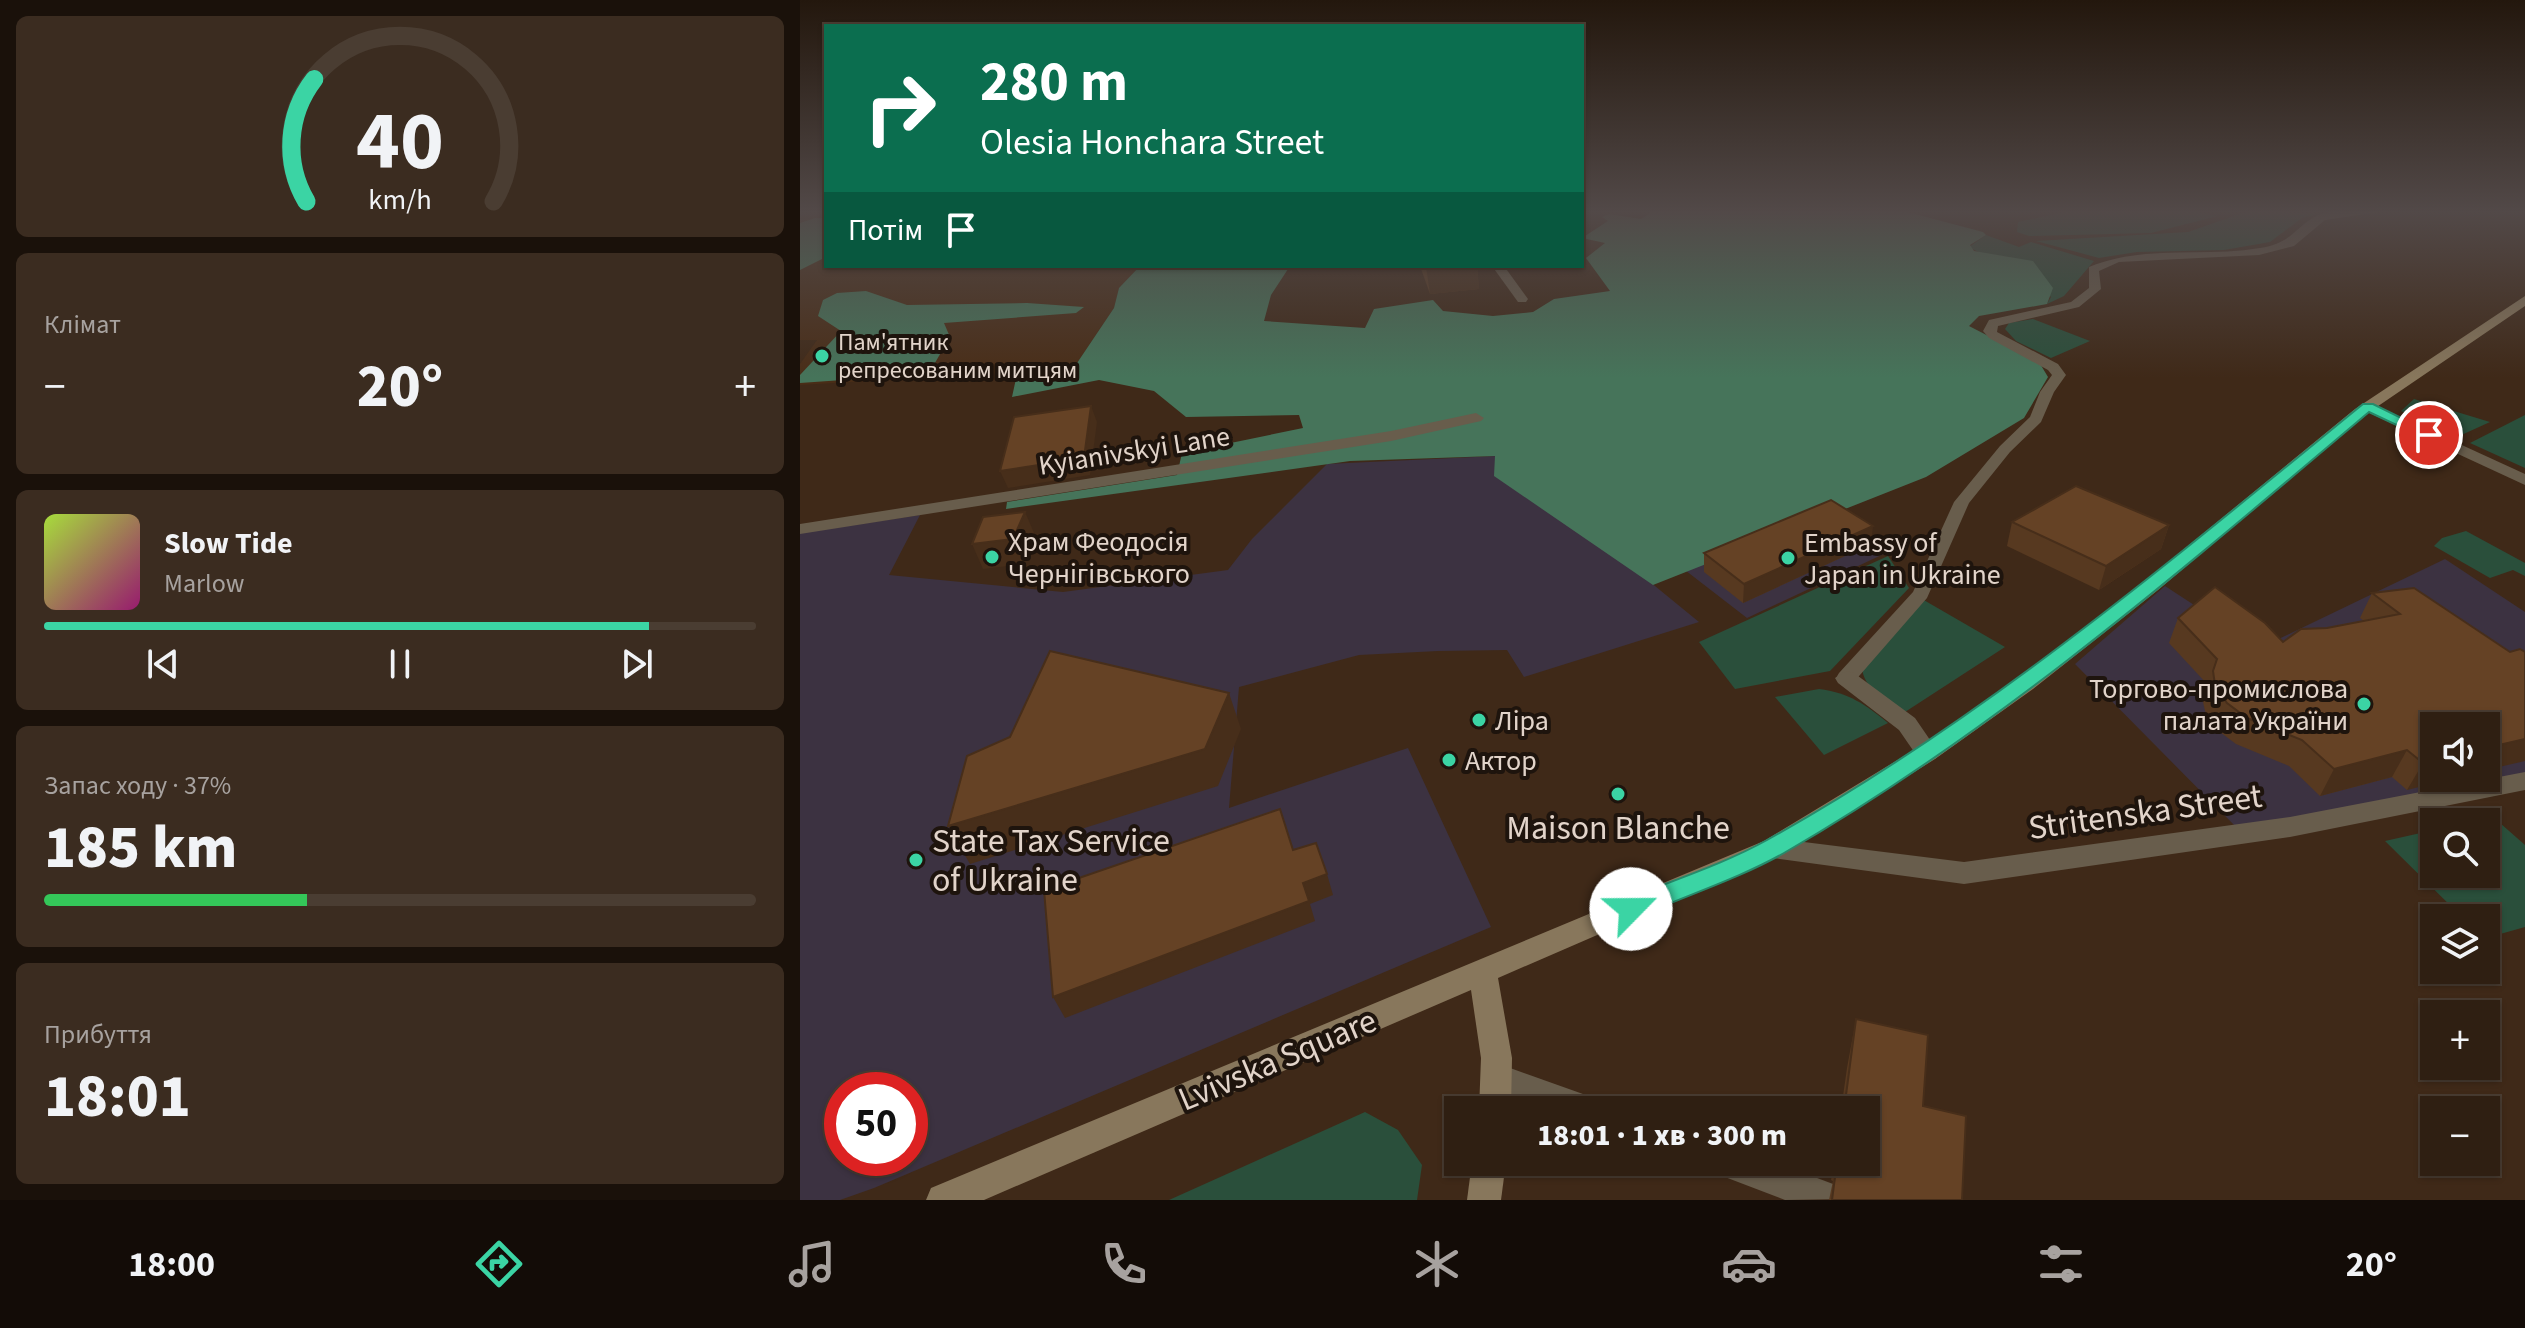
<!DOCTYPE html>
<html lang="uk">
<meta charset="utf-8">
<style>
body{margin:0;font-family:"Source Sans 3",sans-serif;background:#3b2c20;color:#f1f3f6;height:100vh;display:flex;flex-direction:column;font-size:30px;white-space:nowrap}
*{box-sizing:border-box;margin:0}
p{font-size:26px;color:#a7a29f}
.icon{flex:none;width:44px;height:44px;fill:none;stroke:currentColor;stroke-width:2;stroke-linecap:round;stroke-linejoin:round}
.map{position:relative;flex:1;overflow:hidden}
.side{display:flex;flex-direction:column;gap:16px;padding:16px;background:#1a110a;width:800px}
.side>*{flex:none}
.top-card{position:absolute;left:24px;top:24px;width:760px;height:244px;border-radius:0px;box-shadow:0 2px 6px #0004,0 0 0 2px #4a3d32;background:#0b6e4f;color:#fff;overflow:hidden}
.controls{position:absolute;left:1620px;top:712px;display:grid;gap:16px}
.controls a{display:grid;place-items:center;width:80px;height:80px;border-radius:0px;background:#2f1f12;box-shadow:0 2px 6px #0004,0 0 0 2px #4a3d32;font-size:40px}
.speed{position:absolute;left:24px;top:1072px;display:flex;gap:16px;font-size:40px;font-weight:700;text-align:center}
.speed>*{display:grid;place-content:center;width:104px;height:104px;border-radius:50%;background:#2f1f12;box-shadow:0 2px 6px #0004,0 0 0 2px #4a3d32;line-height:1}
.speed .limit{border:12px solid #d22;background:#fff;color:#111}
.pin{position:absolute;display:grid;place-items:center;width:68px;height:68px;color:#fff;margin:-34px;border:4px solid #fff;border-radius:50%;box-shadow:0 2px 8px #0007}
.me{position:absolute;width:88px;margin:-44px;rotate:67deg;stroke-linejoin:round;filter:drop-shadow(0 0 6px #0008)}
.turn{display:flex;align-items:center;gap:28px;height:168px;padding:0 24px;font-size:36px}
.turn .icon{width:104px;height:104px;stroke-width:2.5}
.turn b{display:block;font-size:56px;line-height:68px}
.then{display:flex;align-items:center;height:76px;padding:0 24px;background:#0003;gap:16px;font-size:30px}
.big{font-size:60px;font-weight:800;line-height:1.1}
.side .tile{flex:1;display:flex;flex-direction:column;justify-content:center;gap:12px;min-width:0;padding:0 28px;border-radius:12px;background:#3b2c20}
.side .dial{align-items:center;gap:0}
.dial svg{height:208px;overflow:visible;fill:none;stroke:#4a3d32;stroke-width:7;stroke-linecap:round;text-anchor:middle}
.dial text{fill:#f1f3f6;stroke:none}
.song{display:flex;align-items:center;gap:24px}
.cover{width:96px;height:96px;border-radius:12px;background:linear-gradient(135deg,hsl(80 70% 55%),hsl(320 70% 35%))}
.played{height:8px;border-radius:4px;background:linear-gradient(90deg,#3bd4a4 85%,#4a3d32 85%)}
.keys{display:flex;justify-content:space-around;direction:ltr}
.heat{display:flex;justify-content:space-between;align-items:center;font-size:44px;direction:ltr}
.charge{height:12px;border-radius:6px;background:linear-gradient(90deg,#34c759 37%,#4a3d32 0)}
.trip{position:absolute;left:644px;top:1096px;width:436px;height:80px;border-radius:0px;background:#2f1f12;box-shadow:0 2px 6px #0004,0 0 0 2px #4a3d32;font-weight:800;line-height:80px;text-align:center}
.tabs{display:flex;height:128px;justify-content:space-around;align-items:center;background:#130c07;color:#a7a29f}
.tabs .icon{width:56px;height:56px}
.tabs .current{color:#3bd4a4}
.tabs b{font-size:36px;color:#f1f3f6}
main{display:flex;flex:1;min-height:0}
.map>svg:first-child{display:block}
.commercial{fill:#3c3241;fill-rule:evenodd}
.built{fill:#492d17}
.green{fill:#2a4f3b}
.forest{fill:#46745a}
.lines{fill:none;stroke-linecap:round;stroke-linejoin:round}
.pedestrian{fill:#685d4c;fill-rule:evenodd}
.minor{fill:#685d4c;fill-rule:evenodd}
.secondary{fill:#88775c;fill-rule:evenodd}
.wall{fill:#573920}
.shaded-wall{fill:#472e1a}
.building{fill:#654225;stroke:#472e1a;stroke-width:2}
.route{fill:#3bd4a4;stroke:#268a6b;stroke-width:2}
.poi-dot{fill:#3bd4a4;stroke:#1e140d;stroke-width:3}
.labels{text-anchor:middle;stroke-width:8;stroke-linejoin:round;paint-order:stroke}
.far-poi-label{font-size:24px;fill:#e2d4ca;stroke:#1e140d;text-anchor:start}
.street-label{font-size:28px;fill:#e2d4ca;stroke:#1e140d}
.poi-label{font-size:28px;fill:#e2d4ca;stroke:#1e140d;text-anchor:start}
.near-street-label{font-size:34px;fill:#e2d4ca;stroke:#1e140d}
.near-poi-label{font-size:34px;fill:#e2d4ca;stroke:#1e140d}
</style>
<main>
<section class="side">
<div class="tile dial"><svg viewBox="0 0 100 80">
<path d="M14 69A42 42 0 1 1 86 69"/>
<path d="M14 69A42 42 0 0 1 17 22" stroke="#3bd4a4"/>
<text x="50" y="56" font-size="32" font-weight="700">40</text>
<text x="50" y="72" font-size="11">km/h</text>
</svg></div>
<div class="tile"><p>Клімат</p>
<div class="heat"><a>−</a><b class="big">20°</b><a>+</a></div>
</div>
<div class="tile">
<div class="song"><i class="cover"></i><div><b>Slow Tide</b><p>Marlow</p></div></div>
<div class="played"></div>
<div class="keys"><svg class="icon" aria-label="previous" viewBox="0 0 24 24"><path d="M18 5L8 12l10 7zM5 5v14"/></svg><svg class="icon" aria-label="pause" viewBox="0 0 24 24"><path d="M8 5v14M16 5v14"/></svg><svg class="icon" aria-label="next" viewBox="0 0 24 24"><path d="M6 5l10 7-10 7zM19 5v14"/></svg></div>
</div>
<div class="tile"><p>Запас ходу · 37%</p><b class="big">185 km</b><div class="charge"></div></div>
<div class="tile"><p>Прибуття</p><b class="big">18:01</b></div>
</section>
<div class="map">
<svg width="1725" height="1200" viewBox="0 0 1725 1200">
<rect width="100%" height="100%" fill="#3f2918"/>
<g class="commercial">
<path d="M696,456l203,166 -175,55 -17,-27 -69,1 -79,4 -120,32 -10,121 179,-60 83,179 -617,261 -34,12h-40v-667l120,-18 -31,60 174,17 165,-22 24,-31 75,-75zM42,1090h68v68h-68z"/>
<polygon points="1021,511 1088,552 947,618 881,567"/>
<path d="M1645,559l80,53v161l-285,58 -165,-167 90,-78 95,62zM1634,726h52v52h-52z"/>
</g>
<polygon class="built" points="26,211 26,266 340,266 319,288 314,308 273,369 0,385 0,364 17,340 0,340 0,216"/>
<g class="green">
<polygon points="1273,210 1386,210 1418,216 1351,233 1229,236 1217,232 1218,222"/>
<polygon points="1451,210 1517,214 1502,218 1470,242 1424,250 1337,252 1299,258 1236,241 1388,232"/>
<polygon points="1186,235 1219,247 1231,242 1294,261 1264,296 1247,304 1251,297 1209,257 1182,254 1169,247"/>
<polygon points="1233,319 1290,341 1251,358 1216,341 1205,329 1209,323"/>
<polygon points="1614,399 1690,422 1657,437 1601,411"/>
<polygon points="1725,415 1725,468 1670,443"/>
<polygon points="1666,531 1725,563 1725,576 1713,570 1690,578 1634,546 1642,538"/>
<polygon points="1088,556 1109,588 1030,671 935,689 899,642"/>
<path d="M1122,599l83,48 -100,65c-17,-12 -43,-23 -43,-46z"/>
<path d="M1019,689c30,4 46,15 69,34l-64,32 -49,-58z"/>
<polygon points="1692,816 1725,845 1725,927 1686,938 1686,918 1663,918 1585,841 1634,830 1634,874 1686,874 1686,822 1667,822"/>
<polygon points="565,1112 598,1130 622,1165 617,1200 369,1200"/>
</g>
<g class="forest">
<polygon points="855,210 1100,210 1183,232 1186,235 1170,245 1174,251 1233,261 1253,288 1247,304 1179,316 1169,326 1239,362 1248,377 1224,418 1126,477 853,585 694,476 695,456 550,461 206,509 207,502 377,475 382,453 503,428 499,415 386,417 354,391 299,380 212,397 217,374 273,369 314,308 319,288 340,266 490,266 471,295 464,321 565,328 574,309 633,300 643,311 693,316 733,312 754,299 810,291 786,258 805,243 782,238 808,221 802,217 809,214 841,219"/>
<polygon points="15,218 26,218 26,257 0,270 0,223"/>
<polygon points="66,291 107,305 227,303 284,307 276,313 144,323 150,337 132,368 114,375 0,383 0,375 41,331 18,316 23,300 37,293"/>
</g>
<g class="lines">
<path class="pedestrian" d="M1561,210h32l-68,10 -31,26 -35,9 -140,7 -20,9 2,18 -22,18 -81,19 -1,6 61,32 8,11 -12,17 -13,30 -31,30 -41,51 -42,95 -74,85h-14l-3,-5 3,-5 74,-81 41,-90 46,-56 30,-29 10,-25 12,-17 -4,-5 -59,-32 -6,-7 6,-11 82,-18 18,-14v-21c56,-23 114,-9 171,-19 33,-5 34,-21 58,-33 11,-5 31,-4 43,-5z"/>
<g class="minor">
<polygon points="692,266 704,266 728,299 726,302 718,302"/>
<polygon points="1568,402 1725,474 1725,485 1563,410 1560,407"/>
<polygon points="676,413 684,418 681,421 591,441 0,534 0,524 591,431"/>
<polygon points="1046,671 1054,673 1115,718 1139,753 1135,759 1119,759 1099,730 1038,683 1035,678"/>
<polygon points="1725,772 1725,790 1490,837 1164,884 973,858 964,855 960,848 964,841 973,838 1164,862 1490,817"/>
<polygon points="699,1064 797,1099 802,1110 743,1110 688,1090 683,1079 688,1068"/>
<polygon points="912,1162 975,1162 1041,1187 1046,1199 985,1200 917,1174"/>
</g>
<g class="secondary">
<polygon points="1725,296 1725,306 1565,415 1358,590 1233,689 1135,759 982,855 698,978 712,1058 711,1110 679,1110 681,1058 671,990 184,1200 126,1200 131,1188 964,841 1119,747 1217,679 1344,582 1555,409"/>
<polygon points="672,1162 706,1162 701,1200 667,1200"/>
</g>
</g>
<g class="wall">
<polygon points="620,266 677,266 679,289 630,294"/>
<polygon points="1212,522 1369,525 1361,549 1299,590 1207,546"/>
<polygon points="1071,544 943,603 904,572 904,553"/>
<polygon points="1614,588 1634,778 1607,790 1592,777 1520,796 1489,766 1436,744 1416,729 1405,711 1402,697 1407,684 1369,643 1378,618 1483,642 1527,628 1564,621 1560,618 1572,593"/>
<polygon points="1056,1019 1123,1106 1162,1200 1029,1200 1033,1181 1031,1180 1034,1162 1066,1162 1066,1110 1041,1110 1047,1068"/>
</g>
<g class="shaded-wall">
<polygon points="626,266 677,266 679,289 630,294"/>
<polygon points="291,406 297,422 290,475 208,488 200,471"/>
<polygon points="225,512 235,535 224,564 183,569 172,544"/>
<polygon points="1369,525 1361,549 1299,590 1306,566"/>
<polygon points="1073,526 1071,544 943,603 944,584"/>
<polygon points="429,693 441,729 418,786 170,864 148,826"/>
<polygon points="1725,739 1725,761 1686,770 1686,748"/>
<polygon points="1607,750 1592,777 1520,796 1534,769"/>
<polygon points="1634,761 1634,778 1655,778 1607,790 1623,763"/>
<polygon points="527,874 533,895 510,904 515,921 265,1018 253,997 503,883"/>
</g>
<g class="building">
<polygon points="291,406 284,458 200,471 214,417"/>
<polygon points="1276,486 1369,525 1306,566 1212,522"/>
<polygon points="1031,500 1073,526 944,584 904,553"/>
<polygon points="225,512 213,539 172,544 183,517"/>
<polygon points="1415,587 1465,623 1483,642 1501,629 1527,628 1600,614 1572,593 1614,588 1710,652 1720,649 1725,652 1725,739 1686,748 1686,726 1634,726 1634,761 1623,763 1607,750 1534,769 1502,740 1447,718 1427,703 1415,685 1413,671 1417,659 1378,618"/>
<polygon points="250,651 429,693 405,749 148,826 167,756 210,737"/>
<polygon points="480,809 493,850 516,843 527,874 503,883 509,901 253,997 244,890"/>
<polygon points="1056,1019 1128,1035 1123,1106 1166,1116 1162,1200 1032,1200 1037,1162 1066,1162 1066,1110 1044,1110"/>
</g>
<linearGradient id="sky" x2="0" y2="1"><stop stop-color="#23170d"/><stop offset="0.56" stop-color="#524948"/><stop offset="1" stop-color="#524948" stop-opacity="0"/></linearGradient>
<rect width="1725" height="378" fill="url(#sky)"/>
<path class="route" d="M1563,404h10l63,31 -12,3 -55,-26c-186,157 -373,319 -585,441 -44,25 -97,42 -144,63l-9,3 -9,-3 -3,-7 3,-8c48,-20 100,-36 145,-61 216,-120 406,-281 596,-436z"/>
<g class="poi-dot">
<circle cx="22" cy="356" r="8"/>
<circle cx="192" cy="557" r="8"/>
<circle cx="988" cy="558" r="8"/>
<circle cx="1564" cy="704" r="8"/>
<circle cx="679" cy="720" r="8"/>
<circle cx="649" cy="760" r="8"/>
<circle cx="818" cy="794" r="8"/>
<circle cx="116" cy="860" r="8"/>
</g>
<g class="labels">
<g class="far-poi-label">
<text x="38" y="350">Пам'ятник<tspan x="38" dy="28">репресованим митцям</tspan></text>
</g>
<g class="street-label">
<text transform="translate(334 450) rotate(-9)" y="10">Kyianivskyi Lane</text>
</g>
<g class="poi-label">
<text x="208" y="551">Храм Феодосія<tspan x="208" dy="32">Чернігівського</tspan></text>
<text x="1004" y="552">Embassy of<tspan x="1004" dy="32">Japan in Ukraine</tspan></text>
<text x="1548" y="698" text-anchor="end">Торгово-промислова<tspan x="1548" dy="32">палата України</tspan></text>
<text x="695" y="730">Ліра</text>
<text x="665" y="770">Актор</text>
</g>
<g class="near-street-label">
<text transform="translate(1345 811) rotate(-8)" y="12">Stritenska Street</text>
<text transform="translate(477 1059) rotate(-23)" y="12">Lvivska Square</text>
</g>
<g class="near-poi-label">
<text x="818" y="839">Maison Blanche</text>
<text x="132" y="852" text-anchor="start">State Tax Service<tspan x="132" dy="39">of Ukraine</tspan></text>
</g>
</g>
</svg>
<div class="controls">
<a><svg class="icon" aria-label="sound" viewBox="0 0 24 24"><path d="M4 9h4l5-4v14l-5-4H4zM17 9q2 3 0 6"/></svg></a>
<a><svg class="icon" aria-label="search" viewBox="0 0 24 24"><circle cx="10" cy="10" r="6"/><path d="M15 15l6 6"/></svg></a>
<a><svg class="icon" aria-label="layers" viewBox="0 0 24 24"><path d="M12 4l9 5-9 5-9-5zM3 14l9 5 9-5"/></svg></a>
<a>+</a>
<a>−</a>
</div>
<div class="speed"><div class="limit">50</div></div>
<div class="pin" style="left:1629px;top:435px;background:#d93025"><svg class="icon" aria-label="arrive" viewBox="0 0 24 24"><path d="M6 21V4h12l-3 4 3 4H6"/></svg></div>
<svg class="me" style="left:831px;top:909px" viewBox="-20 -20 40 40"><circle r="19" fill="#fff"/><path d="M0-13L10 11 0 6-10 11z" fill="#3bd4a4"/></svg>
<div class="trip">18:01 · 1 хв · 300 m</div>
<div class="top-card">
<div class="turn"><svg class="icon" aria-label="right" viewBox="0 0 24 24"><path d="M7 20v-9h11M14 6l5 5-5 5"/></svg><div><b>280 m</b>Olesia Honchara Street</div></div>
<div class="then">Потім<svg class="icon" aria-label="arrive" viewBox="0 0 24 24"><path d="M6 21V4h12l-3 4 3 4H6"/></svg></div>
</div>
</div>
</main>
<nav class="tabs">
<b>18:00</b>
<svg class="icon current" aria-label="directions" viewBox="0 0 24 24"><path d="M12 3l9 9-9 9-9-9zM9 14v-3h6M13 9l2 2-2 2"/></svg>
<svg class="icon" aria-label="music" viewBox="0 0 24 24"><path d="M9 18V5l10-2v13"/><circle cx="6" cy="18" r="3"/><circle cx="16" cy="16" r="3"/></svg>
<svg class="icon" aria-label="phone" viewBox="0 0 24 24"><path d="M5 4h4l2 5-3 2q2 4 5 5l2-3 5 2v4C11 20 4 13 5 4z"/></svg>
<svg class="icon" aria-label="climate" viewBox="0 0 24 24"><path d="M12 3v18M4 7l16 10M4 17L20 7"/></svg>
<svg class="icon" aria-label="car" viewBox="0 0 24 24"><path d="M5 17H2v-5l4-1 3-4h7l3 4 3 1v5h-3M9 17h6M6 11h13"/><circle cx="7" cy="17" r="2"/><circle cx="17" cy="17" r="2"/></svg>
<svg class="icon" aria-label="filters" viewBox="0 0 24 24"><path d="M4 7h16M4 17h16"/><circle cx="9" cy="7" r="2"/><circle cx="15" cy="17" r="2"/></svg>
<b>20°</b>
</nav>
